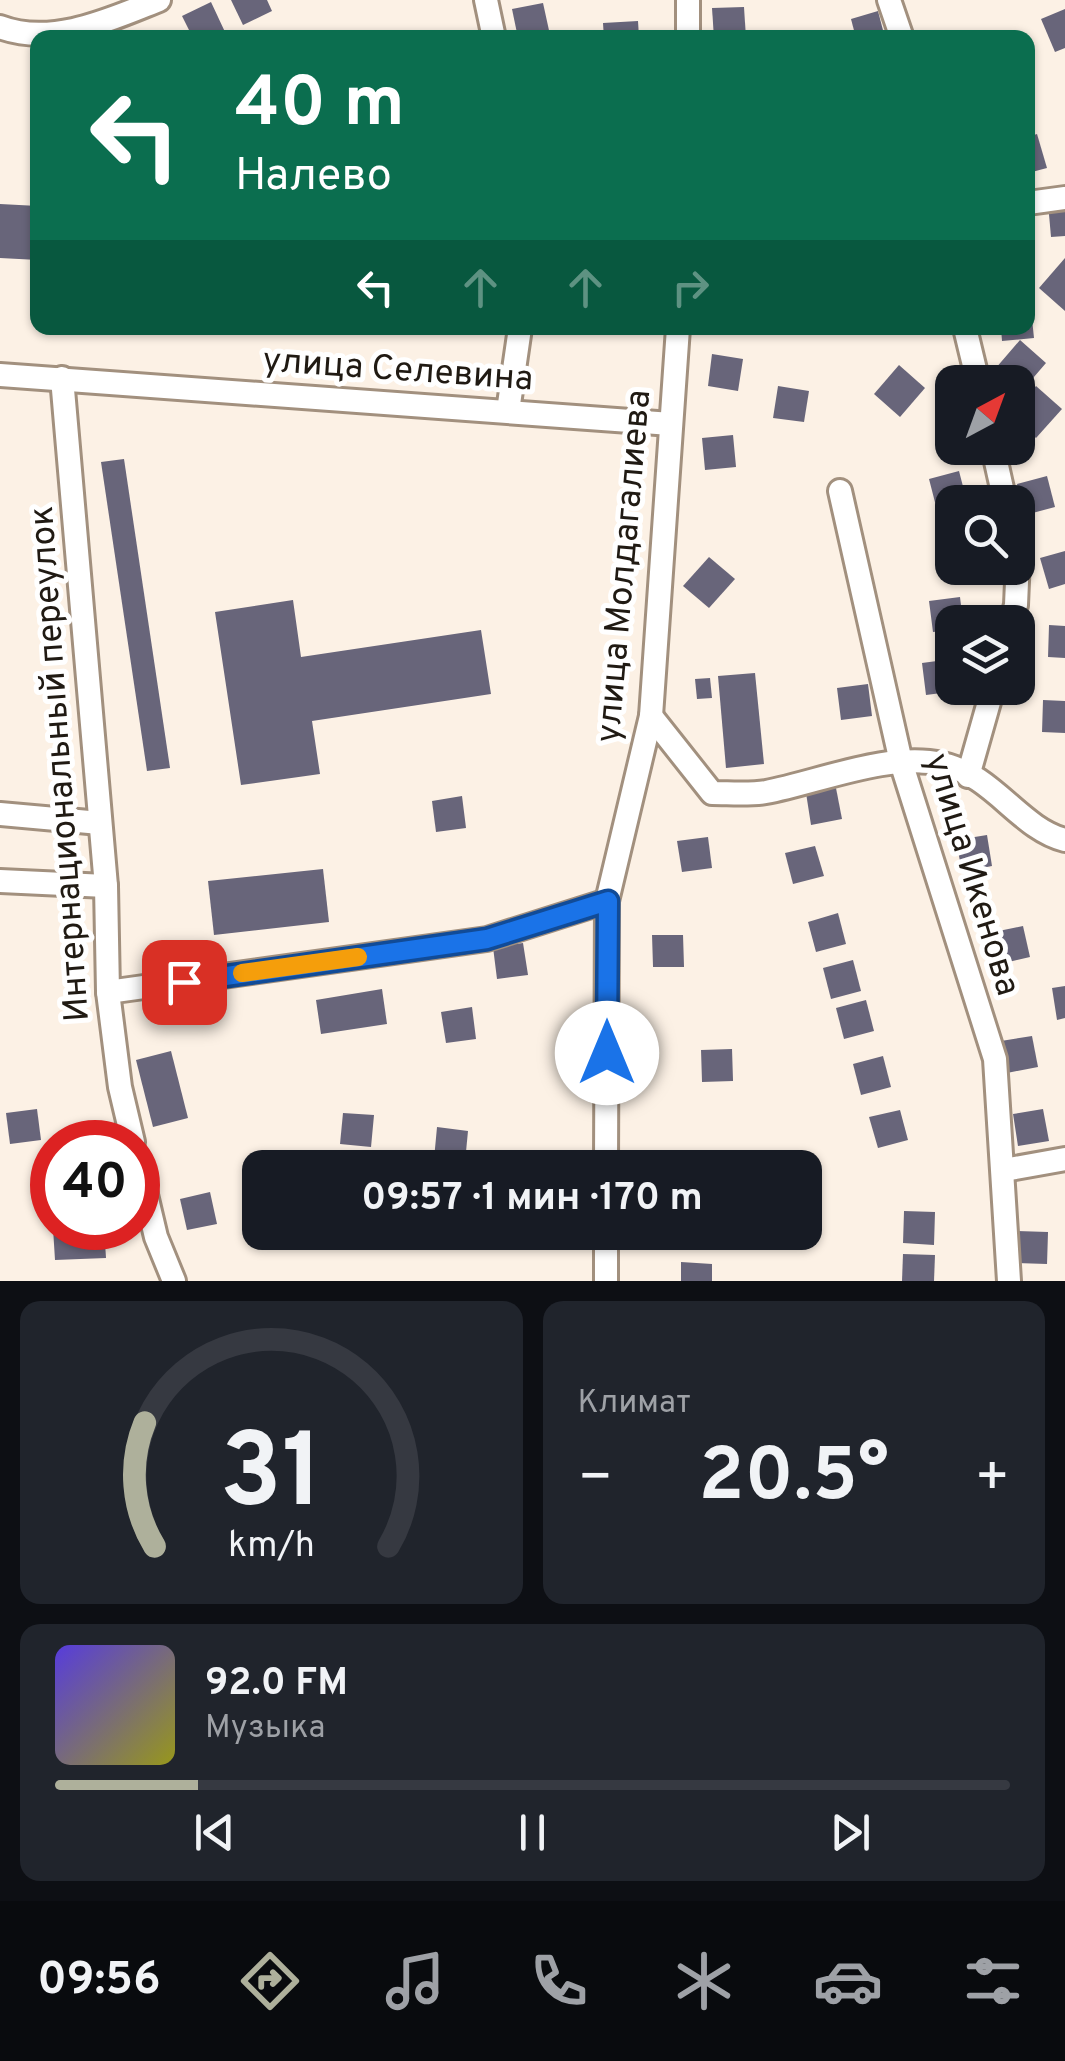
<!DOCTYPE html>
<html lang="ru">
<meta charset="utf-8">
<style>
body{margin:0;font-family:Overpass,sans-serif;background:#20242c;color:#f1f3f6;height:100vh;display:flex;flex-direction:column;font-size:38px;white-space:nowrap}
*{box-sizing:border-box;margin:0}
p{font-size:32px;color:#9ea1a6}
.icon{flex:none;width:55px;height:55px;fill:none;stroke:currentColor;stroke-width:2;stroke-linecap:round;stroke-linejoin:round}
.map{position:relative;height:1281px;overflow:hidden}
.drawer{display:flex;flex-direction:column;gap:20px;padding:20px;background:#0d0f14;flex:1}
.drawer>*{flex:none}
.banner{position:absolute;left:30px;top:30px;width:1005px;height:305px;border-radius:20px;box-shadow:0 2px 8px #0004;background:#0b6e4f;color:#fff;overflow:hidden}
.needle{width:65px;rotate:41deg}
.tools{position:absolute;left:935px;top:365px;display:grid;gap:20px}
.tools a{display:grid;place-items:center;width:100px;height:100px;border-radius:20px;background:#171b24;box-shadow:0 2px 8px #0004;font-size:50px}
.speed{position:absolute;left:30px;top:1120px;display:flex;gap:20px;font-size:50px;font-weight:700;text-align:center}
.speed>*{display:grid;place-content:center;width:130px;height:130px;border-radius:50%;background:#171b24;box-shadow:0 2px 8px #0004;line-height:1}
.speed .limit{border:15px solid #d22;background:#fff;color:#111}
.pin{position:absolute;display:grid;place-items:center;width:85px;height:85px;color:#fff;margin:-42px;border-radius:20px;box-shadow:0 5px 15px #0006}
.me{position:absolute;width:110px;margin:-55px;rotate:0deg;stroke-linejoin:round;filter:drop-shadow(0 0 8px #0008)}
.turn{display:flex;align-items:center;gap:35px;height:210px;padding:0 40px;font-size:45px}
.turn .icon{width:130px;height:130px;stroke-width:2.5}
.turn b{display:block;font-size:70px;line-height:85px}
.lanes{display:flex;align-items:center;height:95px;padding:0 40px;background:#0003;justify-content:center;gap:50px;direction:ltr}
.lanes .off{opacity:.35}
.big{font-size:75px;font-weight:700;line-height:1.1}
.drawer .widget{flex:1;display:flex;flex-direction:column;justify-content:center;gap:15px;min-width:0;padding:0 35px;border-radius:20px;background:#20242c}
.drawer .dial{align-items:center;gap:0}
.dial svg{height:260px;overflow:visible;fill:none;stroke:#363941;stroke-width:7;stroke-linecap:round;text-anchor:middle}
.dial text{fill:#f1f3f6;stroke:none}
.song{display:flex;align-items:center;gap:30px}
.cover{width:120px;height:120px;border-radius:15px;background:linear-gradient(135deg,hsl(250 70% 55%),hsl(60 70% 35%))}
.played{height:10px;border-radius:5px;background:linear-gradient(90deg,#aeb09b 15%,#363941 15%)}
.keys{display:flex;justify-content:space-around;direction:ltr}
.heat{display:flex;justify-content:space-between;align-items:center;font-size:55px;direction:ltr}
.drawer .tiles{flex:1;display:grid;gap:20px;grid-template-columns:1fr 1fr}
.widget:last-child{grid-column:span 2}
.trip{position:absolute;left:242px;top:1150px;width:580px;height:100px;border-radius:20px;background:#171b24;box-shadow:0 2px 8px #0004;font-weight:700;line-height:100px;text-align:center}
.dock{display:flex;height:160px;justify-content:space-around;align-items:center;background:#090b0e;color:#9ea1a6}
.dock .icon{width:70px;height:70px}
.dock .active{color:#aeb09b}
.dock b{font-size:45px;color:#f1f3f6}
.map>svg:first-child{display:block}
.building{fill:#68657a}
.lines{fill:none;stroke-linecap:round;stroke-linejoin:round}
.minor-casing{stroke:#a2907e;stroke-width:28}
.minor{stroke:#fff;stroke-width:22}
.route-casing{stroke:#114b97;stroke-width:25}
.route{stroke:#1a73e8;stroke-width:18}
.slow{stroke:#f59e0b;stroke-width:18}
.labels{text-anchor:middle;stroke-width:10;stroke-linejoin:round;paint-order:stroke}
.street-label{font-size:35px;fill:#201a13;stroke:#fff}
</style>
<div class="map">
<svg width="1065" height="1281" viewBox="0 0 1065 1281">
<rect width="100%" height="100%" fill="#fcf1e5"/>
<g class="building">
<polygon points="231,0 267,0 272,11 243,25"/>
<polygon points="211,2 225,32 213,38 193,38 182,16"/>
<polygon points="543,3 550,35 518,38 512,9"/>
<polygon points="744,7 746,38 714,38 712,8"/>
<polygon points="1065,9 1065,48 1055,52 1041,19"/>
<polygon points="878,11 885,38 856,38 851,19"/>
<polygon points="638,21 639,38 604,38 603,23"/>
<polygon points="1037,134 1047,168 1028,173 1028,137"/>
<polygon points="1065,202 1065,236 1051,237 1048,203"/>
<polygon points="0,204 38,206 38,260 0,258"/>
<polygon points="1065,258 1065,311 1039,288"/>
<polygon points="1028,300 1030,300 1034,338 1002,341 1001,328 1028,328"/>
<polygon points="1020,340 1046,363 1021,392 1018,382 1010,382 995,369"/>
<polygon points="712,354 743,359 738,391 708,386"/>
<polygon points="899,365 925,388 900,417 874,394"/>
<polygon points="778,386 809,391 804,422 773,418"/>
<polygon points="1036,386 1062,409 1036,438 1018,422 1018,407"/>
<polygon points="733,435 736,467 705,470 702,438"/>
<polygon points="124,459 170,768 147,771 101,462"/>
<polygon points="959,471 967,502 952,502 952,506 937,510 929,479"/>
<polygon points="1047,476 1055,507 1025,515 1017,484"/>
<polygon points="952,523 952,556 943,558 935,527"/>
<polygon points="1065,551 1065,584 1049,589 1040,558"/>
<polygon points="709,557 735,579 709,608 683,586"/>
<polygon points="960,597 963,622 952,622 952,630 933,632 929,601"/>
<polygon points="293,600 301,657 481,630 491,694 312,721 320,774 241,785 215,612"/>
<polygon points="1049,625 1065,626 1065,658 1048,657"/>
<polygon points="952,659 952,688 957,688 957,691 926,695 922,663"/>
<polygon points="755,673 764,764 726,768 718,676"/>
<polygon points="710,678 712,698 697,699 695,679"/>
<polygon points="868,684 872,716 841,720 837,688"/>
<polygon points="1043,700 1065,701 1065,733 1042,732"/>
<polygon points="836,788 842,819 811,825 806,793"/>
<polygon points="462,796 466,828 436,832 432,801"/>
<polygon points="987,835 992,866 962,872 956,840"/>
<polygon points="708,837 712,868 682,872 677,841"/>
<polygon points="815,846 824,876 793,884 785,853"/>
<polygon points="323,869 329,922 214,935 208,881"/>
<polygon points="838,913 846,944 816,952 808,922"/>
<polygon points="1023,926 1030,957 996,965 989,933"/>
<polygon points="652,935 683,935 684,967 653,967"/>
<polygon points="523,943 528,975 497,979 493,947"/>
<polygon points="853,960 861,991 831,999 823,968"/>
<polygon points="1065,986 1065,1018 1057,1020 1052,988"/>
<polygon points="382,989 387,1024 321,1034 316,1000"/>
<polygon points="866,1000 874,1031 844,1039 836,1008"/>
<polygon points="472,1007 476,1039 446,1043 441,1012"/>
<polygon points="1032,1036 1038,1067 1007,1073 1001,1041"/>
<polygon points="732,1049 733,1081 702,1082 701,1050"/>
<polygon points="171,1051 188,1118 153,1127 136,1060"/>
<polygon points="883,1056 891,1087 861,1095 853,1064"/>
<polygon points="37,1109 41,1140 10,1144 6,1113"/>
<polygon points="1043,1109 1049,1141 1018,1146 1013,1114"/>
<polygon points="900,1110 908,1140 878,1148 869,1117"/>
<polygon points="343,1113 374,1115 371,1147 340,1144"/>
<polygon points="437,1127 468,1131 465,1162 434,1159"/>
<polygon points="210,1192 217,1224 187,1230 180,1199"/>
<polygon points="904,1211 935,1212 934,1245 903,1243"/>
<polygon points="805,1216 812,1216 811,1248 780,1247 780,1232 805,1232"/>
<polygon points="53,1228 104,1228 106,1258 55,1260"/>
<polygon points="1017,1231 1048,1232 1047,1264 1016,1263"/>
<polygon points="903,1254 935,1255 934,1281 902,1281"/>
<polygon points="681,1262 712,1264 712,1281 681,1281"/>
</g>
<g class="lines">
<g class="minor-casing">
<g id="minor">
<polyline points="486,0 494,38"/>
<polyline points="889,0 902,38"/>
<path d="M0,27c52,20 111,-8 159,-27"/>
<polyline points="688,38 688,0"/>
<polyline points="1028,203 1065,198"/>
<polyline points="965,328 978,382"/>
<polyline points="0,375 671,424"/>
<polyline points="62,378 106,886 108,992 120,1087 133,1142"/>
<polyline points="508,411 520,328"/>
<polyline points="993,448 1005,502"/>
<polyline points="840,491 901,762 995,1059 1009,1281"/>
<polyline points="1011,622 1016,605 1018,558"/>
<path d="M651,716l61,77c17,0 37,2 54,-1 53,-10 122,-40 176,-28 52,11 78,65 123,76"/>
<polyline points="968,776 993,688"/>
<polyline points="0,814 100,823"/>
<polyline points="0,881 106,886"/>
<polyline points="108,992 487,939 607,901"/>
<polyline points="138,1161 156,1237 174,1281"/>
<polyline points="606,1168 607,901 651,716 678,328"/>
<polyline points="1004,1170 1065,1159"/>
<polyline points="606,1281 606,1232"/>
</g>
</g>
<use href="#minor" class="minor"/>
</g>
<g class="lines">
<g class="route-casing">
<polyline id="route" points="184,982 487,939 608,901 607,1053"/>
</g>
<use href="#route" class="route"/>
<polyline class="slow" points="242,973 358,957"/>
</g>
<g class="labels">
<g class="street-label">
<text transform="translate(398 368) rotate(4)" y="12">улица Селевина</text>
<text transform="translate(622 566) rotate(-85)" y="12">улица Молдагалиева</text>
<text transform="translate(58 764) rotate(-94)" y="12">Интернациональный переулок</text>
<text transform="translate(974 874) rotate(73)" y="12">улица Икенова</text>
</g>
</g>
</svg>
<div class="tools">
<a><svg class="needle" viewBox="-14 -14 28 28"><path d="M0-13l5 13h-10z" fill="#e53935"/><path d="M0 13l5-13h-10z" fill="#9ea1a6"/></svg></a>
<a><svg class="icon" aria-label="search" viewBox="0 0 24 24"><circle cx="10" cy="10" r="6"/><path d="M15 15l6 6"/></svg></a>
<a><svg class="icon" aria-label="layers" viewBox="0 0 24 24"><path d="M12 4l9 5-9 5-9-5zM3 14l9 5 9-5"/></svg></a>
</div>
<div class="speed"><div class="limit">40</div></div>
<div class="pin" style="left:184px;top:982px;background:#d93025"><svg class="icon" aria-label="arrive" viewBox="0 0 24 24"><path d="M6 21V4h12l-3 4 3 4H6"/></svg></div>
<svg class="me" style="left:607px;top:1053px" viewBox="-20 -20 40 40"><circle r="19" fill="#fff"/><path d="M0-13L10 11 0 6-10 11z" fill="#1a73e8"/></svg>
<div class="trip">09:57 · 1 мин · 170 m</div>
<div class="banner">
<div class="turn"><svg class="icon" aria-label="left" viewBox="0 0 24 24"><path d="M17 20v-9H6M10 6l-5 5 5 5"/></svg><div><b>40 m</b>Налево</div></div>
<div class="lanes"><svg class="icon" aria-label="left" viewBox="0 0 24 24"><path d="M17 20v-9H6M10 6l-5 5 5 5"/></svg><svg class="icon off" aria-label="ahead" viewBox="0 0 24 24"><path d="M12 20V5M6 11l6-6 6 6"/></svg><svg class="icon off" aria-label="ahead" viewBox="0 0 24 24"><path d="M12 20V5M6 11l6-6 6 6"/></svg><svg class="icon off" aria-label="right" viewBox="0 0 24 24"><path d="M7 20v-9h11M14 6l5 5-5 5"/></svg></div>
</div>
</div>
<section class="drawer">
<div class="tiles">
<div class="widget dial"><svg viewBox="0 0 100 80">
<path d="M14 69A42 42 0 1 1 86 69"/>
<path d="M14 69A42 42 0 0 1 11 31" stroke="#aeb09b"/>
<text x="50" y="56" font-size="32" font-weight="700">31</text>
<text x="50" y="72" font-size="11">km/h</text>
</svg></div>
<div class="widget"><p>Климат</p>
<div class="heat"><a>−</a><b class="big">20.5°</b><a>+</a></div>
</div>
<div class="widget">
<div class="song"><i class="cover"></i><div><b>92.0 FM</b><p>Музыка</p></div></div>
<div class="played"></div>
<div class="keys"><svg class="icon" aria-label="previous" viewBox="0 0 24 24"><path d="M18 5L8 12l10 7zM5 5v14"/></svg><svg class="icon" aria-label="pause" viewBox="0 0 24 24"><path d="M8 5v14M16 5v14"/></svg><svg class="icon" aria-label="next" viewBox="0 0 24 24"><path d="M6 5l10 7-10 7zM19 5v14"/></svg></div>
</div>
</div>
</section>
<nav class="dock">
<b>09:56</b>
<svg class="icon active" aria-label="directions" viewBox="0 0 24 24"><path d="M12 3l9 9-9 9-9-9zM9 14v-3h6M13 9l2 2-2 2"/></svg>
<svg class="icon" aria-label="music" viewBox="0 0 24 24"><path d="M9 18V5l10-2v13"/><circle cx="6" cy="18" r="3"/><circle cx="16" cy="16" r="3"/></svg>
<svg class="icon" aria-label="phone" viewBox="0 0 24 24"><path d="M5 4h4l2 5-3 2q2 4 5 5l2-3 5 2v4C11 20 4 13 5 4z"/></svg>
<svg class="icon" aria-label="climate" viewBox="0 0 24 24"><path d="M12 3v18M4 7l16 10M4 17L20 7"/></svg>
<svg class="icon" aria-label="car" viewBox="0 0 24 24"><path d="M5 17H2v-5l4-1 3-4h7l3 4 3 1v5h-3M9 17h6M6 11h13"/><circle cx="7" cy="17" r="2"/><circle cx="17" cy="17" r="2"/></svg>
<svg class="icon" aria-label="filters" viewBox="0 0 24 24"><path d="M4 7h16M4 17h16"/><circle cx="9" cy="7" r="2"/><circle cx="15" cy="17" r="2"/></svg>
</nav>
